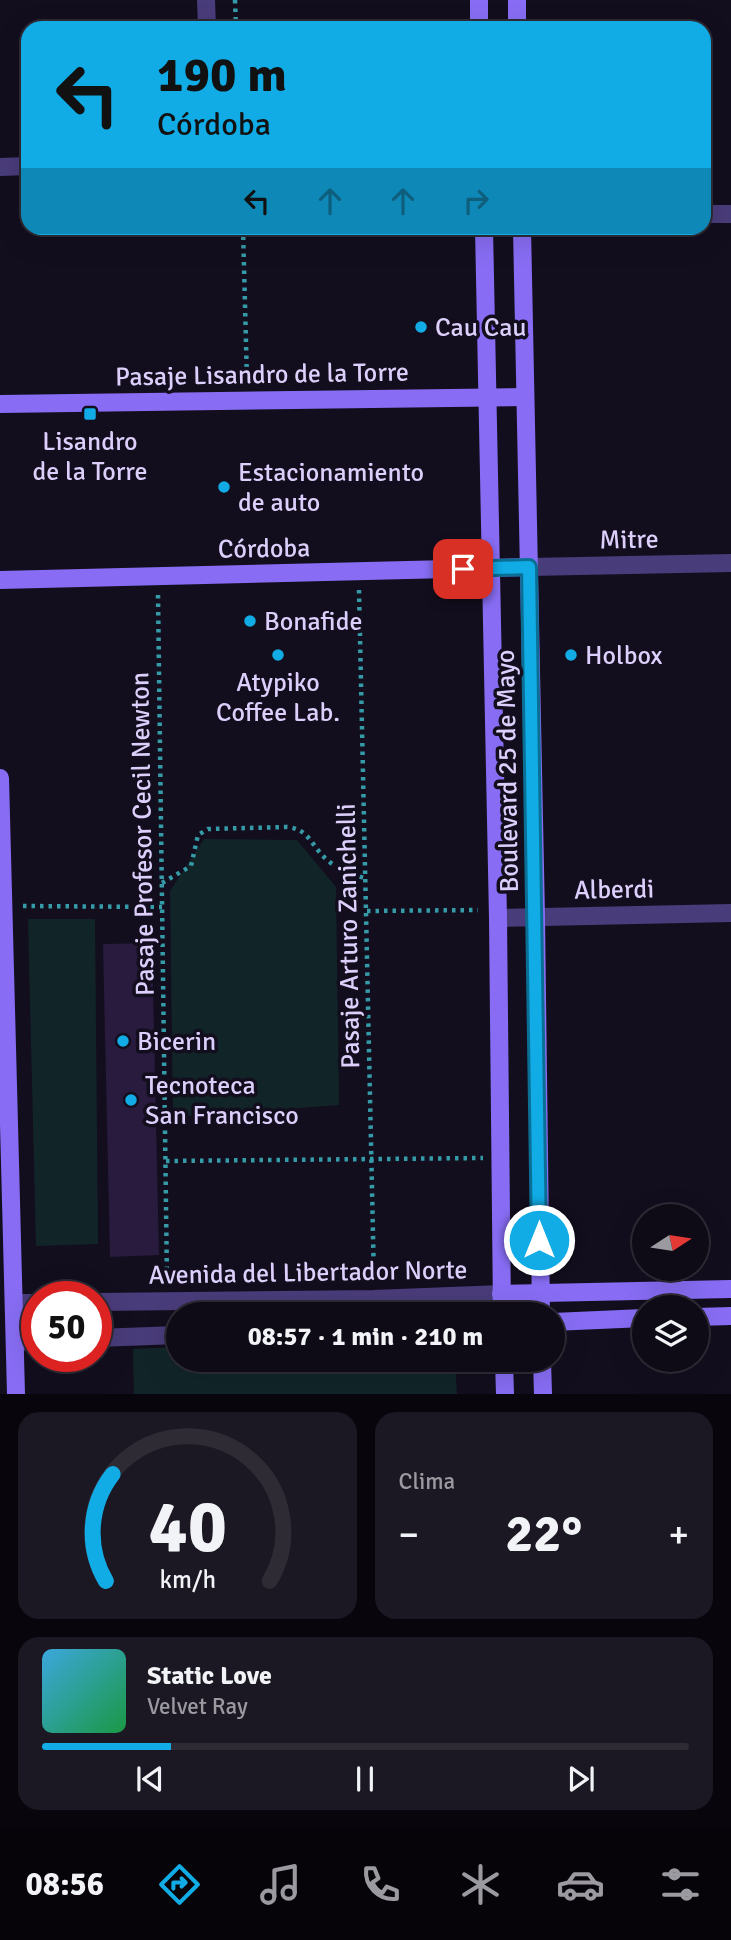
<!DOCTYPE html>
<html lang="es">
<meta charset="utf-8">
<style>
body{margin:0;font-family:Signika,sans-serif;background:#1c1823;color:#f1f3f6;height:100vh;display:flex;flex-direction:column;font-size:26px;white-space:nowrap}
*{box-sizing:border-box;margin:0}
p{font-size:23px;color:#9b9aa1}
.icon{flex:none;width:38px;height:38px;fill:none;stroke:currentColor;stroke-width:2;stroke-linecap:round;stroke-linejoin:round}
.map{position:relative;height:1394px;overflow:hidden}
.details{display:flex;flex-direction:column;gap:18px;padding:18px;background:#08060c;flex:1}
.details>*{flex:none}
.hud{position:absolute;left:21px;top:21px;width:690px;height:214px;border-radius:21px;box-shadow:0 7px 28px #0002,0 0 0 2px #2e2b35;background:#11abe5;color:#111;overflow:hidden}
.needle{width:46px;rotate:78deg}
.fabs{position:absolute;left:632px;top:1204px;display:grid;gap:14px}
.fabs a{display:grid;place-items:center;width:77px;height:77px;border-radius:50%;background:#0e0a16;box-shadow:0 7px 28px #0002,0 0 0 2px #2e2b35;font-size:35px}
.speed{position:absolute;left:21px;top:1281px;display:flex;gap:14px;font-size:35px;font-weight:700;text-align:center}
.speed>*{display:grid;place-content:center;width:91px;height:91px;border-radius:50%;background:#0e0a16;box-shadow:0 7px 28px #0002,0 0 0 2px #2e2b35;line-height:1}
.speed .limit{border:10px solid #d22;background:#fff;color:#111}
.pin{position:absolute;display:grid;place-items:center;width:60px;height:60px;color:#fff;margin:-30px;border-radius:14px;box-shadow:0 4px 10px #0006}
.me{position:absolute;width:77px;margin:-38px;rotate:0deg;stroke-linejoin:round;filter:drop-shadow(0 0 5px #0008)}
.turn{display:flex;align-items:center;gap:24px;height:147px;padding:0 21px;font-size:32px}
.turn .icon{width:91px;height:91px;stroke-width:2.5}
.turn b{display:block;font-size:49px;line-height:60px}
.lanes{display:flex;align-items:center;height:66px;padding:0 21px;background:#0003;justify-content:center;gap:35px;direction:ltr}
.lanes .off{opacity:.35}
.big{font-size:52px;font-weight:700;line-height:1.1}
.details .widget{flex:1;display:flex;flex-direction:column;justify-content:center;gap:10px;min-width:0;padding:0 24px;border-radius:21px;background:#1c1823}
.details .dial{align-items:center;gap:0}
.dial svg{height:182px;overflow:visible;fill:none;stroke:#2e2b35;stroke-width:7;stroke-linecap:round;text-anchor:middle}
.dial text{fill:#f1f3f6;stroke:none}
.song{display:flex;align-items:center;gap:21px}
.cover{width:84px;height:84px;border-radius:10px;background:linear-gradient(135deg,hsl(200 70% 55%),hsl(140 70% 35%))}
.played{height:7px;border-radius:4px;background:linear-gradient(90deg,#11abe5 20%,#2e2b35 20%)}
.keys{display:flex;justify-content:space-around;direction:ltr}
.heat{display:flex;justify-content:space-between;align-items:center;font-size:38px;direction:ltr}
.details .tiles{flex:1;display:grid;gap:18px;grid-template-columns:1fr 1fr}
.widget:last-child{grid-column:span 2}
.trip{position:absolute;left:166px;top:1302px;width:399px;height:70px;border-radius:35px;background:#0e0a16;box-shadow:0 7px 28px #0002,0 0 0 2px #2e2b35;font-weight:700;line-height:70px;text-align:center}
.dock{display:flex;height:112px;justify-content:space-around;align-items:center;background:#060409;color:#9b9aa1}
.dock .icon{width:49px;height:49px}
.dock .current{color:#11abe5}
.dock b{font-size:32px;color:#f1f3f6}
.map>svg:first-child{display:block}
.green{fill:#112528}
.building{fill:#281b3e}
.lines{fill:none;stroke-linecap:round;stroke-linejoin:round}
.path{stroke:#369ba8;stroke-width:4.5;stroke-dasharray:3.5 5;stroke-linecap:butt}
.street{stroke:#493c7a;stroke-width:18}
.secondary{stroke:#886df4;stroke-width:18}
.route-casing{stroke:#0b6f95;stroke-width:18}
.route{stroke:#11abe5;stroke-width:12}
.poi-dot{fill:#11abe5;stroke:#130e1e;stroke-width:2.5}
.labels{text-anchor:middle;stroke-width:7;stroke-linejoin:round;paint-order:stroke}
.poi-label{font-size:26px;fill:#dccffb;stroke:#130e1e;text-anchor:start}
.street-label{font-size:26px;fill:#dccffb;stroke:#130e1e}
</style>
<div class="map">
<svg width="731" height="1394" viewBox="0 0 731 1394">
<rect width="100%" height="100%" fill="#130e1e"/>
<g class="green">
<polygon points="204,839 297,840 336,887 339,1105 173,1117 170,891"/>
<polygon points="28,919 95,919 98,1244 36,1246"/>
<polygon points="178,1347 178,1360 455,1360 457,1394 134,1394 133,1349"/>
</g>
<polygon class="building" points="152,943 159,1255 110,1257 103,944"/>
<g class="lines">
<g class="path">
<polyline points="235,0 236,28"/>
<polyline points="243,228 247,381"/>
<polyline points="359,590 374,1281"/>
<polyline points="158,595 167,1282"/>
<path d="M162,883l29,-17 7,-31 10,-6 79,-2c22,2 24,18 38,31 11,11 27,15 41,21"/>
<polyline points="23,906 162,907"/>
<polyline points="367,911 478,910"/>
<polyline points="166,1161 483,1158"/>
</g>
<g class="street">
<polyline points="206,0 207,28"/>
<polyline points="0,167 28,166"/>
<polyline points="704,214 731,214"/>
<polyline points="529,567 731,563"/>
<polyline points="498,918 731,913"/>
<polyline points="96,1302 374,1299 501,1294"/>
<polyline points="14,1303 37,1303"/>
<polyline points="96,1338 178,1335"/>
<polyline points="15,1342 37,1341"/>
</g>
<g class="secondary">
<polyline points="479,0 479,28"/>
<polyline points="517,0 517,28"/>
<polyline points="484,228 498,918 502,1314"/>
<polyline points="522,228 536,917 541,1314"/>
<polyline points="0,404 525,397"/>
<polyline points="0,580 529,567"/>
<polyline points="0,778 16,1394"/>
<polyline points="501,1294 731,1289"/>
<polyline points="696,1317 731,1316"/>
<polyline points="553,1322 644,1318"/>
<polyline points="504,1360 505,1394"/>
<polyline points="542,1360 543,1394"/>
</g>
</g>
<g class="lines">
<g class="route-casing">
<polyline id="route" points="463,569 529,567 539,1240"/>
</g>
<use href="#route" class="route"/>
</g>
<g class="poi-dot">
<circle cx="421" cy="327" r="7"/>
<rect x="83" y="407" width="14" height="14" rx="3.5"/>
<circle cx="224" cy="487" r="7"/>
<circle cx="250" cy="621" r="7"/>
<circle cx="278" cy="655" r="7"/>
<circle cx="571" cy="655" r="7"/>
<circle cx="123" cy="1041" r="7"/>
<circle cx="131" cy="1100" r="7"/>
</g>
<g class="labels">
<g class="poi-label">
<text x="435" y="336">Cau Cau</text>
<text x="90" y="450" text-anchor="middle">Lisandro<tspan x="90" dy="30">de la Torre</tspan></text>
<text x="238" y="481">Estacionamiento<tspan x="238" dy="30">de auto</tspan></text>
<text x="264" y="630">Bonafide</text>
<text x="585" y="664">Holbox</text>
<text x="278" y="691" text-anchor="middle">Atypiko<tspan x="278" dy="30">Coffee Lab.</tspan></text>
<text x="137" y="1050">Bicerin</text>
<text x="145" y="1094">Tecnoteca<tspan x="145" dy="30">San Francisco</tspan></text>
</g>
<g class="street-label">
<text transform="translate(262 374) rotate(-1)" y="9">Pasaje Lisandro de la Torre</text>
<text transform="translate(629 539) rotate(-1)" y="9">Mitre</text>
<text transform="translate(264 548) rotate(-1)" y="9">Córdoba</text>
<text transform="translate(507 771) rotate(-91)" y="9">Boulevard 25 de Mayo</text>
<text transform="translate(142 834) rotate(-91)" y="9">Pasaje Profesor Cecil Newton</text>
<text transform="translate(614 889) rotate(-1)" y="9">Alberdi</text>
<text transform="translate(348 936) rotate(-91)" y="9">Pasaje Arturo Zanichelli</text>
<text transform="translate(308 1272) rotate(-1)" y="9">Avenida del Libertador Norte</text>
</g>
</g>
</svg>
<div class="fabs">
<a><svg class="needle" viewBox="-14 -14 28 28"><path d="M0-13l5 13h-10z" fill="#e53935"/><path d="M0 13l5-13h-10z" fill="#9b9aa1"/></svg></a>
<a><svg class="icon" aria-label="layers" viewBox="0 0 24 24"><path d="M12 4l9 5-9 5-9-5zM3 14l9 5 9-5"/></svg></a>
</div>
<div class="speed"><div class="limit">50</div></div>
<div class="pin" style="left:463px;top:569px;background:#d93025"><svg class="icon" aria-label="arrive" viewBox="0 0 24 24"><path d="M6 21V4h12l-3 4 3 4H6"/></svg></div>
<svg class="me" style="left:539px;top:1240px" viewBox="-20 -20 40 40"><circle r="17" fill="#11abe5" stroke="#fff" stroke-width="3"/><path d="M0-11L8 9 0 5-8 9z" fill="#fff"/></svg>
<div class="trip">08:57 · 1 min · 210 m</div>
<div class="hud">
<div class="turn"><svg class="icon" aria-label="left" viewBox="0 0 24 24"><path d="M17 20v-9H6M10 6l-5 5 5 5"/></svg><div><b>190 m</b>Córdoba</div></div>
<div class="lanes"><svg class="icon" aria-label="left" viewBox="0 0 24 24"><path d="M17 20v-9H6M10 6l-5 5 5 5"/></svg><svg class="icon off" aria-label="ahead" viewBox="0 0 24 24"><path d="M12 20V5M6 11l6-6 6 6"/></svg><svg class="icon off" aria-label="ahead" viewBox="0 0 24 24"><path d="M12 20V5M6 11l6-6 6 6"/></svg><svg class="icon off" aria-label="right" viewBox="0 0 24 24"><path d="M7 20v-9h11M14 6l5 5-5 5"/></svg></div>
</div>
</div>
<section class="details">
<div class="tiles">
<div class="widget dial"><svg viewBox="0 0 100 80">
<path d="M14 69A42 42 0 1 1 86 69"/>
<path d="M14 69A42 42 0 0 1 17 22" stroke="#11abe5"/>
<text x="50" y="56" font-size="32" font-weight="700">40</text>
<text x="50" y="72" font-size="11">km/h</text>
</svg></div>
<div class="widget"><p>Clima</p>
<div class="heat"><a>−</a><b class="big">22°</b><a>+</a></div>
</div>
<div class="widget">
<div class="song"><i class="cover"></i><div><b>Static Love</b><p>Velvet Ray</p></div></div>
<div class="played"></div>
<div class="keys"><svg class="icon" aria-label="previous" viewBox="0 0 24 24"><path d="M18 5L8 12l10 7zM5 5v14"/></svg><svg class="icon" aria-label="pause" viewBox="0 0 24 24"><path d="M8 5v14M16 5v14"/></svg><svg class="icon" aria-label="next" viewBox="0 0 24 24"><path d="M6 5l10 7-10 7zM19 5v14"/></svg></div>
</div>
</div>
</section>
<nav class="dock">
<b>08:56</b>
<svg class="icon current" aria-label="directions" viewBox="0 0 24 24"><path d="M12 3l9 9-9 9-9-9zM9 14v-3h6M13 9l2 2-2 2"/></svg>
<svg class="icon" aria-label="music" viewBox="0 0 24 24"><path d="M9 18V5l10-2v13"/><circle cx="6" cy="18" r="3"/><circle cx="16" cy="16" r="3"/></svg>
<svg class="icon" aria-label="phone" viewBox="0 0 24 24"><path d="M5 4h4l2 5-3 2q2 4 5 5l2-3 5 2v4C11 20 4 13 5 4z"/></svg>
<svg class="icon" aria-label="climate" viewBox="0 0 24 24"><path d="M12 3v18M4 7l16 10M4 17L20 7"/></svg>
<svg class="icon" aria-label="car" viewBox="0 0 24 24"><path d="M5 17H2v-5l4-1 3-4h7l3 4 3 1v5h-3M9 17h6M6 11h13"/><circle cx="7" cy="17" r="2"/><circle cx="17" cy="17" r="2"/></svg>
<svg class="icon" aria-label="filters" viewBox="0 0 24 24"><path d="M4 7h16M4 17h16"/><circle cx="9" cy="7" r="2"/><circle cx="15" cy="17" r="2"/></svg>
</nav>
